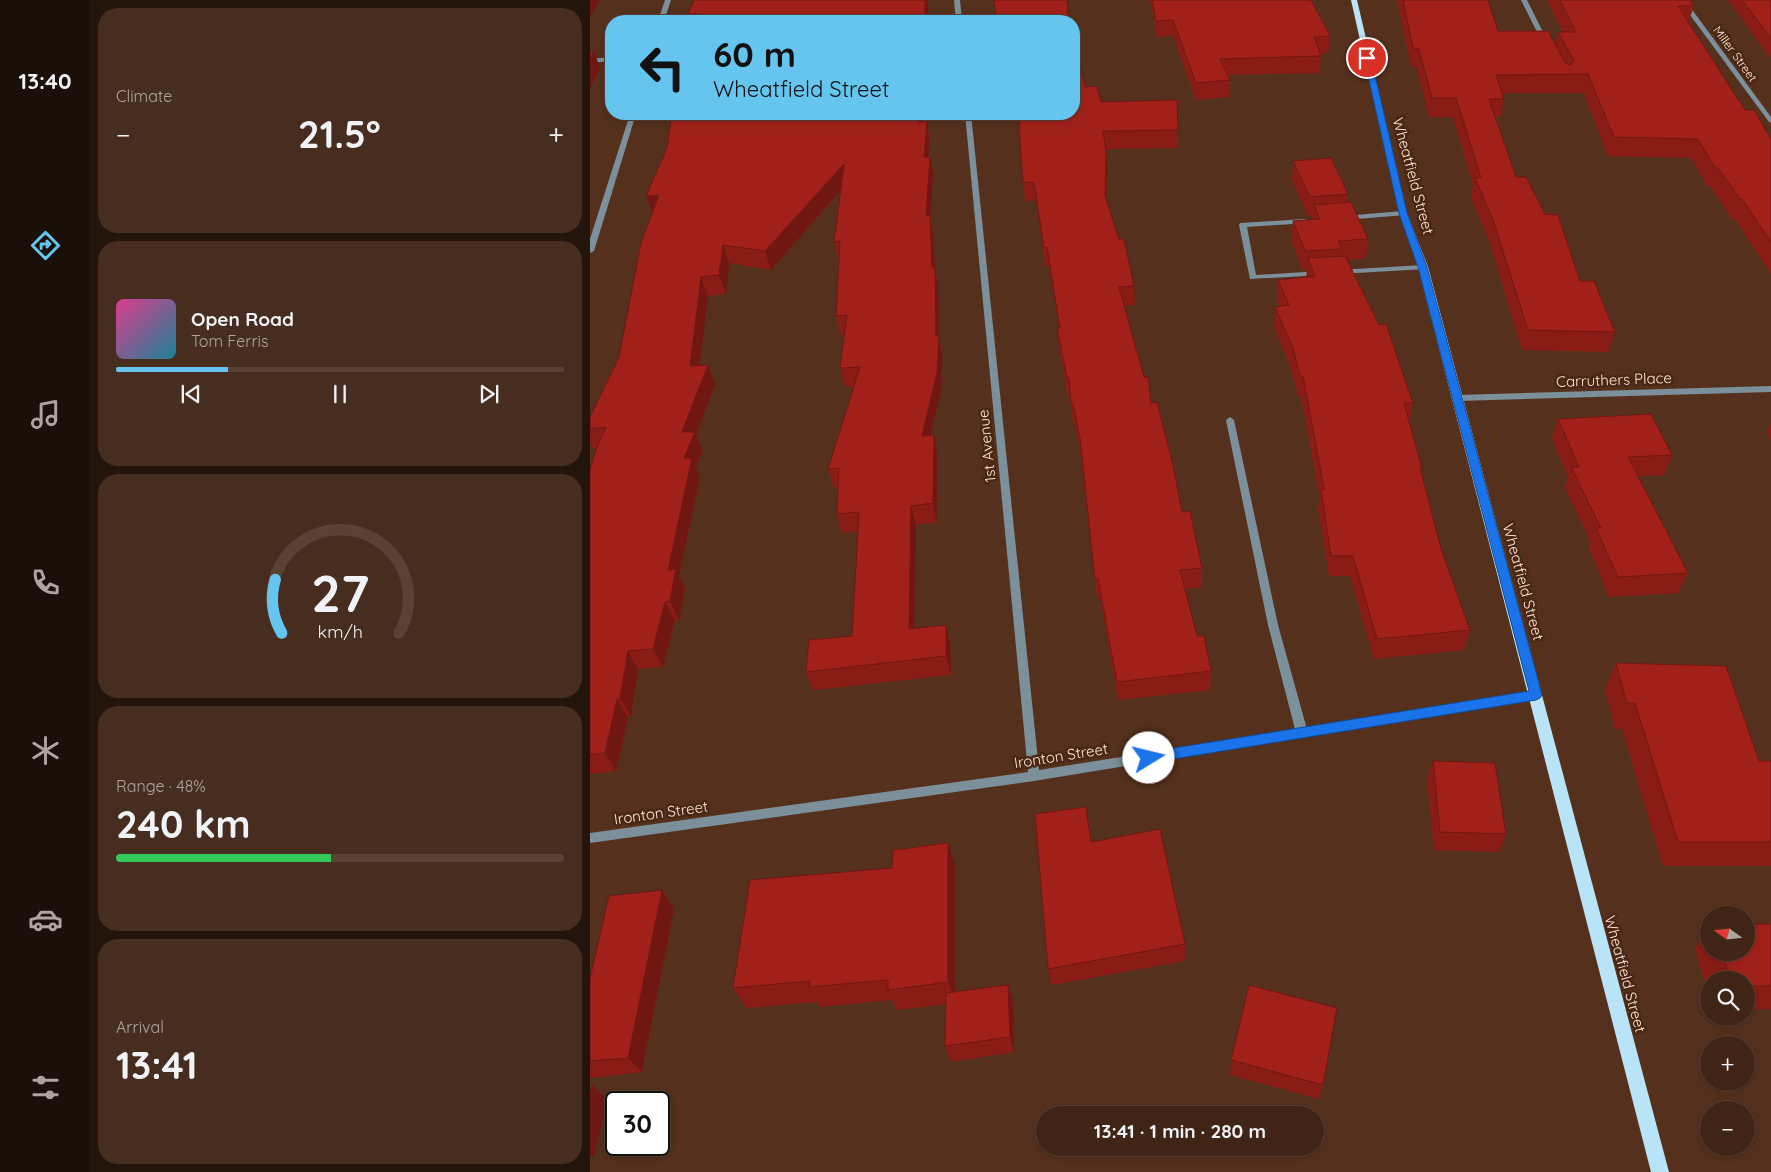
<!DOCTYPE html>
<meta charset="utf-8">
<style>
body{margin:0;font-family:Quicksand,sans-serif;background:#472d1f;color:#f1f3f6;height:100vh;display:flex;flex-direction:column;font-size:19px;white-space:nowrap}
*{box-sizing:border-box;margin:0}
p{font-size:16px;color:#aea5a1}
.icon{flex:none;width:28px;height:28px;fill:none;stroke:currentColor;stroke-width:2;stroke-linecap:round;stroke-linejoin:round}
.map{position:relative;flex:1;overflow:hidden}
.side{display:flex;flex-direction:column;gap:8px;padding:8px;background:#23140c;width:500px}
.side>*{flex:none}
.hud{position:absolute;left:15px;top:15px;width:475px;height:105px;border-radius:20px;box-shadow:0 2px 8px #0003,0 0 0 1px #594235;background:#65c5ee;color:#111;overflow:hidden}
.needle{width:32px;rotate:285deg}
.buttons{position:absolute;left:1110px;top:906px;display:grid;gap:10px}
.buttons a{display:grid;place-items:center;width:55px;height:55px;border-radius:50%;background:#402516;box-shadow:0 2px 8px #0003,0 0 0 1px #594235;font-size:25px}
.speed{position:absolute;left:15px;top:1091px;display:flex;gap:10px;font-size:25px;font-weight:700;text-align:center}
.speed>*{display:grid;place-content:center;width:65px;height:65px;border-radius:50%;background:#402516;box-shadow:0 2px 8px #0003,0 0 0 1px #594235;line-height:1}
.speed .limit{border:2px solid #111;border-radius:8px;background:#fff;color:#111}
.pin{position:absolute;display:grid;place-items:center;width:42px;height:42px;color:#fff;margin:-21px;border:2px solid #fff;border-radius:50%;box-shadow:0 1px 5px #0007}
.me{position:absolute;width:55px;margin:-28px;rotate:81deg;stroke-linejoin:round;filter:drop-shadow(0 0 4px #0008)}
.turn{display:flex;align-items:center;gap:18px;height:105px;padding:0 25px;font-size:22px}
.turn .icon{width:65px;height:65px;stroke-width:2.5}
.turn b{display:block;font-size:35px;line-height:42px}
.big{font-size:38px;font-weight:700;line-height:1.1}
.side .tile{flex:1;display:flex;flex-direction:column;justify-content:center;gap:8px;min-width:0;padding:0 18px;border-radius:20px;background:#472d1f}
.side .dial{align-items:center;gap:0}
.dial svg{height:130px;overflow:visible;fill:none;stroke:#594235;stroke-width:7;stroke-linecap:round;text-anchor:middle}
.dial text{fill:#f1f3f6;stroke:none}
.song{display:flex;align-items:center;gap:15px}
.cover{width:60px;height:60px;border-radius:8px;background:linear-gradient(135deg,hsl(330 70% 55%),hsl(190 70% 35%))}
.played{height:5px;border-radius:2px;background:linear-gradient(90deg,#65c5ee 25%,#594235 25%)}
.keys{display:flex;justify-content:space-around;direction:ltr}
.heat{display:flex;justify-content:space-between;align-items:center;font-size:28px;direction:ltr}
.charge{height:8px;border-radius:4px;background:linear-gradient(90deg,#34c759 48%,#594235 0)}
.trip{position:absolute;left:446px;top:1106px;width:288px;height:50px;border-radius:25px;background:#402516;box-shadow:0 2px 8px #0003,0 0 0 1px #594235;font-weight:700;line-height:50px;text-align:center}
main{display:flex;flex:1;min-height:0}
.dock{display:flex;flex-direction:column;width:90px;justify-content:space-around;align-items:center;background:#1a0f09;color:#aea5a1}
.dock .icon{width:35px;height:35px}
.dock .on{color:#65c5ee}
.dock b{font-size:22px;color:#f1f3f6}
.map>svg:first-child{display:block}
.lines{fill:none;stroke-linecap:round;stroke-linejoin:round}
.service{fill:#7b909a;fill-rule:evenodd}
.minor{fill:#7b909a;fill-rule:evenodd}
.primary{fill:#b9e4f8;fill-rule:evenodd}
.wall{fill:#8a1c16}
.shaded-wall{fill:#711712}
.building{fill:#a1211a;stroke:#711712}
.route{fill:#1a73e8;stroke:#114b97}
.labels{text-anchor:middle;stroke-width:5;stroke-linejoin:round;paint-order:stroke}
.far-street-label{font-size:12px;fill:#fde5d9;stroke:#4a2713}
.street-label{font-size:15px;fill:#fde5d9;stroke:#4a2713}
</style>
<main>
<nav class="dock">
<b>13:40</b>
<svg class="icon on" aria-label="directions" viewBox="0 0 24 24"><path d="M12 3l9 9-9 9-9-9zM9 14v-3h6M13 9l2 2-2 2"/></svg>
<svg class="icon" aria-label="music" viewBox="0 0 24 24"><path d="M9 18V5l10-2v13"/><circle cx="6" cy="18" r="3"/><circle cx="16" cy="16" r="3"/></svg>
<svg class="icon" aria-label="phone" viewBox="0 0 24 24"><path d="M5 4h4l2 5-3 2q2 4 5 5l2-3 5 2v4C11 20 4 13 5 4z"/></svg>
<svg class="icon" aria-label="climate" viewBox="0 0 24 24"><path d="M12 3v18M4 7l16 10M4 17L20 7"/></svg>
<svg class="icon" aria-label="car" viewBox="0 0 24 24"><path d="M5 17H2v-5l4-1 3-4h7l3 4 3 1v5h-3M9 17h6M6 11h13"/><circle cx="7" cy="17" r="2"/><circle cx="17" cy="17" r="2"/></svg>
<svg class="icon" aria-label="filters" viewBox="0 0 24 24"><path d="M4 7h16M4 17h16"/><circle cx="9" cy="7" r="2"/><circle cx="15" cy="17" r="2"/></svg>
</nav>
<section class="side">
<div class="tile"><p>Climate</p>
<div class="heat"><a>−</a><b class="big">21.5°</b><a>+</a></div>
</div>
<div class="tile">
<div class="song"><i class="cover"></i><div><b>Open Road</b><p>Tom Ferris</p></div></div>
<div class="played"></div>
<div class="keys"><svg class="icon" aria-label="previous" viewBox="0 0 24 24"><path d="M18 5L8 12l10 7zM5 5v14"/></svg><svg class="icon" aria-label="pause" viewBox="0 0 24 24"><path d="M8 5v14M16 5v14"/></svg><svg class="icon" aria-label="next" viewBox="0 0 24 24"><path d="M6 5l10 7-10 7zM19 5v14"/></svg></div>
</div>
<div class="tile dial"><svg viewBox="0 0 100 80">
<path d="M14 69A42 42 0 1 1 86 69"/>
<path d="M14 69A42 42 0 0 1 10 36" stroke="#65c5ee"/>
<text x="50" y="56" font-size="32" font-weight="700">27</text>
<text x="50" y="72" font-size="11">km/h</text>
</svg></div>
<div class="tile"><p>Range · 48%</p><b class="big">240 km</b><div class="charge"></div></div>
<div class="tile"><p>Arrival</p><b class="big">13:41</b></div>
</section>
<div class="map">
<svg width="1181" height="1172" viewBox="0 0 1181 1172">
<rect width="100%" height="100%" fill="#55311d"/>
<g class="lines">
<g class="service">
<polygon points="931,0 937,0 958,42 957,43 952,42"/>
<polygon points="21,57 21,61 0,63 0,59"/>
<polygon points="813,211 817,213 816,215 754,220 750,218 754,216"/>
<polygon points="715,219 719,221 718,223 657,227 666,275 730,271 733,271 733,275 660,279 649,225 650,223"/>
<polygon points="833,265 837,267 836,269 749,274 745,272 749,270"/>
<polygon points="640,417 644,420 688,625 718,733 716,736 712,738 708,736 706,733 678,625 636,420"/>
</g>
<g class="minor">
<polygon points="75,0 81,0 74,21 68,21"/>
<polygon points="364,0 370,0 372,21 366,21"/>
<polygon points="1089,0 1095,0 1181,117 1181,123 1179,122"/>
<polygon points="40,114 46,114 4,251 0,253 0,239"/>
<polygon points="375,114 381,114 449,770 946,691 950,692 951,695 950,698 946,699 444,781 0,843 0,833 438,772"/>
<polygon points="1181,386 1181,392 868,401 864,398 868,395"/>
</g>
<polygon class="primary" points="761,0 767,0 817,213 838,267 1079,1172 1061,1172 828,267 809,213"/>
</g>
<g class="wall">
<polygon points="338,0 338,21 100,21 98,14"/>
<polygon points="560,0 721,0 740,36 738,53 730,53 731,56 729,73 638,75 640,80 639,97 606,100 583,36 567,37"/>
<polygon points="807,0 898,0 908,31 965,45 968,32 973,32 957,0 1100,0 1104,6 1098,23 1155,110 1181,139 1181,274 1145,219 1142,219 1121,187 1118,187 1101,158 1018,156 994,93 912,93 914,99 910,118 905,117 926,177 955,214 990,281 1025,332 1018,352 932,350 899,240 881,197 883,185 863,117 839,117 826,66 821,66"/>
<polygon points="1138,0 1181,0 1181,59"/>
<polygon points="495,87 511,102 588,130 588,148 516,149 517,170 516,200 544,286 545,305 534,306 592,512 612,568 612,587 595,589 607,636 621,671 620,690 528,700 510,598 507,599 491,458 485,424 483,424 481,397 478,398 469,347 467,328 469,328 459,266 455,266 446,200 435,201 429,128"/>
<polygon points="82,114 331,114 331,121 337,121 339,139 338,157 343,175 340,222 343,235 345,267 348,286 349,339 352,355 351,392 340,435 347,454 347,522 326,525 324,629 360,644 361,675 223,690 216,672 262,636 268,531 252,533 247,514 248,488 244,488 238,469 264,387 255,387 250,368 255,335 251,335 246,316 249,260 244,242 251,190 181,270 139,263 136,294 118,296 109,366 125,384 106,435 112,451 106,467 110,477 89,576 95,588 89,620 85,621 73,667 48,669 41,717 38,717 26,771 0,774 0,469 7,449 3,449 0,442 0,417 29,357 62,212 56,196 77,148"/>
<polygon points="703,161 758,194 757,202 778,239 776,258 757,260 823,403 819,423 832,468 831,471 851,549 880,630 874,650 784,659 760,576 739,576 728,509 730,499 711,396 708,396 701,368 684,327 685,307 690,306 687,300 688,280 716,277 717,270 713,270 701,240 703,221 722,219 723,216 718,216 702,180"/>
<polygon points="968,419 1082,455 1074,475 1048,476 1098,573 1088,593 1019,597 999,548 1001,542 975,488 978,477 962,439"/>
<polygon points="1181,423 1181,440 1177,432"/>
<polygon points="1026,663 1169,761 1181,761 1181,866 1073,866 1032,729 1025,729 1015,689"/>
<polygon points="843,761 916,834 909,852 844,850 837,779"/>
<polygon points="501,842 595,944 595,961 461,985 458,969"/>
<polygon points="365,865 365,992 418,985 423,1001 424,1052 361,1062 355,1046 356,1004 307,1010 302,1000 230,1007 227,1002 157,1008 143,988"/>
<polygon points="84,908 52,1072 0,1078 0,978"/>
<polygon points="1181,924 1181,1009 1156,1009 1156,980 1119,980 1119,996 1105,948 1119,929 1119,952 1156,952"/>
<polygon points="641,1060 733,1085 729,1099 640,1075"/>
</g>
<g class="shaded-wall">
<polygon points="0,0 10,0 0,17"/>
<rect x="335" y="0" width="3" height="21"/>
<polygon points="4,51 10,68 0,89 0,60"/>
<polygon points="329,114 331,114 332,139 329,122"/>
<polygon points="337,121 339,139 337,175 334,157"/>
<polygon points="516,152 517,170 516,214 515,196"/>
<polygon points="340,157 343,175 340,222 343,235 345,270 345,267 348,286 349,339 352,355 351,392 336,455 332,436 346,336 342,267 336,216"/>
<polygon points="254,164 258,182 181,270 175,251"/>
<polygon points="69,195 63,214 56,196"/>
<polygon points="133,245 139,263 136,294 129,275"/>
<polygon points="111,277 118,296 107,385 100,366"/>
<polygon points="118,365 125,384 106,435 112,451 106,467 110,477 89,576 95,588 89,620 80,601 78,570 94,458 92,432"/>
<polygon points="344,435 347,454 347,522 343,503"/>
<polygon points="321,506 326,525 324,648 319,629"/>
<polygon points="75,602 85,621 73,667 63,649"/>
<polygon points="356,625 360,644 361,675 356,656"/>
<polygon points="38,651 48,669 41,717 30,698"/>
<polygon points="27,699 38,717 26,771 15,753"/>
<polygon points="358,843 365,865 365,1002 358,982"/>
<polygon points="72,890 84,908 52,1072 38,1058"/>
<polygon points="418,985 423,1001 424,1052 420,1037"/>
<polygon points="2,1085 17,1099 4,1158 0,1155 0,1093"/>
</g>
<g class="building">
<polygon points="104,0 335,0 335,21 106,21 108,14 98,14"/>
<polygon points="404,0 477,0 478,13 480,21 407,21"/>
<polygon points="562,0 721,0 740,36 724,37 731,56 630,59 640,80 606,83 583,20 566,21"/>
<polygon points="813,0 898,0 908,31 958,31 975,63 981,65 984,61 968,32 986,32 970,0 1100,0 1104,6 1088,6 1155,110 1164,110 1181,139 1181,242 1152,199 1150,199 1128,168 1125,168 1108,139 1024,137 998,74 906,75 914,99 899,99 926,177 936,177 955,214 968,215 990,281 1004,281 1025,332 938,330 903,220 885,178 891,178 866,98 842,98 829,49 823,48"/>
<polygon points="1152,0 1181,0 1181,38"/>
<polygon points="484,38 495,87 506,86 511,102 587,100 588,130 513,131 516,152 515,196 529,239 534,239 544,286 529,287 554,377 558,377 561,403 567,402 583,465 592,512 600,511 612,568 590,570 607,636 614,636 621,671 527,682 508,579 505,580 490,438 483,404 481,404 479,378 477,378 467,328 470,328 457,247 454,248 444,182 433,183 429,128 430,114 484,114"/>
<polygon points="4,51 0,60 0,52"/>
<polygon points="82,114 329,114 329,122 337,121 334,157 340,157 336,216 340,216 342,267 345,267 346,336 349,336 347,373 332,436 344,435 343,503 321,506 319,629 356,625 356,656 216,672 219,640 262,636 269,512 247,514 249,468 238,469 270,367 250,368 257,315 246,316 250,241 244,242 254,164 175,251 133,245 129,275 111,277 100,366 118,365 92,432 105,432 94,458 102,458 78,570 86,569 80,601 75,602 63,649 38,651 30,698 27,699 15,753 0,755 0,469 7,447 16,427 0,429 0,417 29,357 51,243 69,195 56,196 77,148"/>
<polygon points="741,158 758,194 720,197 703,161"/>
<polygon points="761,202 778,239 748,241 752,249 715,251 703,221 730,219 724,205"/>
<polygon points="755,256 789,325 796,324 823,403 814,403 832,468 830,468 851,549 880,630 787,639 763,556 741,556 731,489 734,489 713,376 710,376 703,348 685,307 699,305 688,280 725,276 718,258"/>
<polygon points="1061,414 1082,455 1038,457 1098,573 1028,577 1006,528 1011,528 981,467 989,467 968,419"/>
<polygon points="1026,663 1136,666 1169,761 1181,761 1181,842 1088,842 1045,703 1037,703"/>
<polygon points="843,761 905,763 916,834 850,832"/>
<polygon points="496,807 501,842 570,829 595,944 458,969 445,814"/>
<polygon points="358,843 358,982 298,990 298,980 219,987 220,981 143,988 160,880 302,868 303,850"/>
<polygon points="72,890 38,1058 0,1061 0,978 19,896"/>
<polygon points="1156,924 1181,924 1181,986 1156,986 1156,980 1140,980 1132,952 1156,952"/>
<polygon points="418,985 420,1037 355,1046 356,993"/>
<polygon points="659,985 747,1008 733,1085 641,1060"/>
</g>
<polygon class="route" points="777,56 781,58 817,213 837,267 952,695 950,698 946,700 559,763 554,761 552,758 554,754 559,752 939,691 828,267 809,213 774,58"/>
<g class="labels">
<g class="far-street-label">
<text transform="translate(1145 54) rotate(54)" y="4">Miller Street</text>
</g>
<g class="street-label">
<text transform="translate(823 176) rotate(75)" y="5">Wheatfield Street</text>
<text transform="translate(1024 380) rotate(-2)" y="5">Carruthers Place</text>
<text transform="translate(397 446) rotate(-96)" y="5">1st Avenue</text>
<text transform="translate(933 582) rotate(75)" y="5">Wheatfield Street</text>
<text transform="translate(471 756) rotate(-9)" y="5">Ironton Street</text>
<text transform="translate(71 813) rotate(-8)" y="5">Ironton Street</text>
<text transform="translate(1035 974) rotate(75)" y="5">Wheatfield Street</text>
</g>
</g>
</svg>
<div class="buttons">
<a><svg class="needle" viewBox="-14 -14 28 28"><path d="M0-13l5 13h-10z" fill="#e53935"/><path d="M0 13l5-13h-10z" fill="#aea5a1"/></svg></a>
<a><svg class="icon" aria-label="search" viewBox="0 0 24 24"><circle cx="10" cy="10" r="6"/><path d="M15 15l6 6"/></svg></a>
<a>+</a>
<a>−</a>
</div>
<div class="speed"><div class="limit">30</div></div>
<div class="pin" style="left:777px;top:58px;background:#d93025"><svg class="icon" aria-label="arrive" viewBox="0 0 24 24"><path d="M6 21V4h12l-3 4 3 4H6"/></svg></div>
<svg class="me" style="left:559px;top:758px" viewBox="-20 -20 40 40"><circle r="19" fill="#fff"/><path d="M0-13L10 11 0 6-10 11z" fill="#1a73e8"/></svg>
<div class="trip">13:41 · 1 min · 280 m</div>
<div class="hud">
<div class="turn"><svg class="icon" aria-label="left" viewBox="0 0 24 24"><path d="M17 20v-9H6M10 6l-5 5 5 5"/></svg><div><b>60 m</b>Wheatfield Street</div></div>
</div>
</div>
</main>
